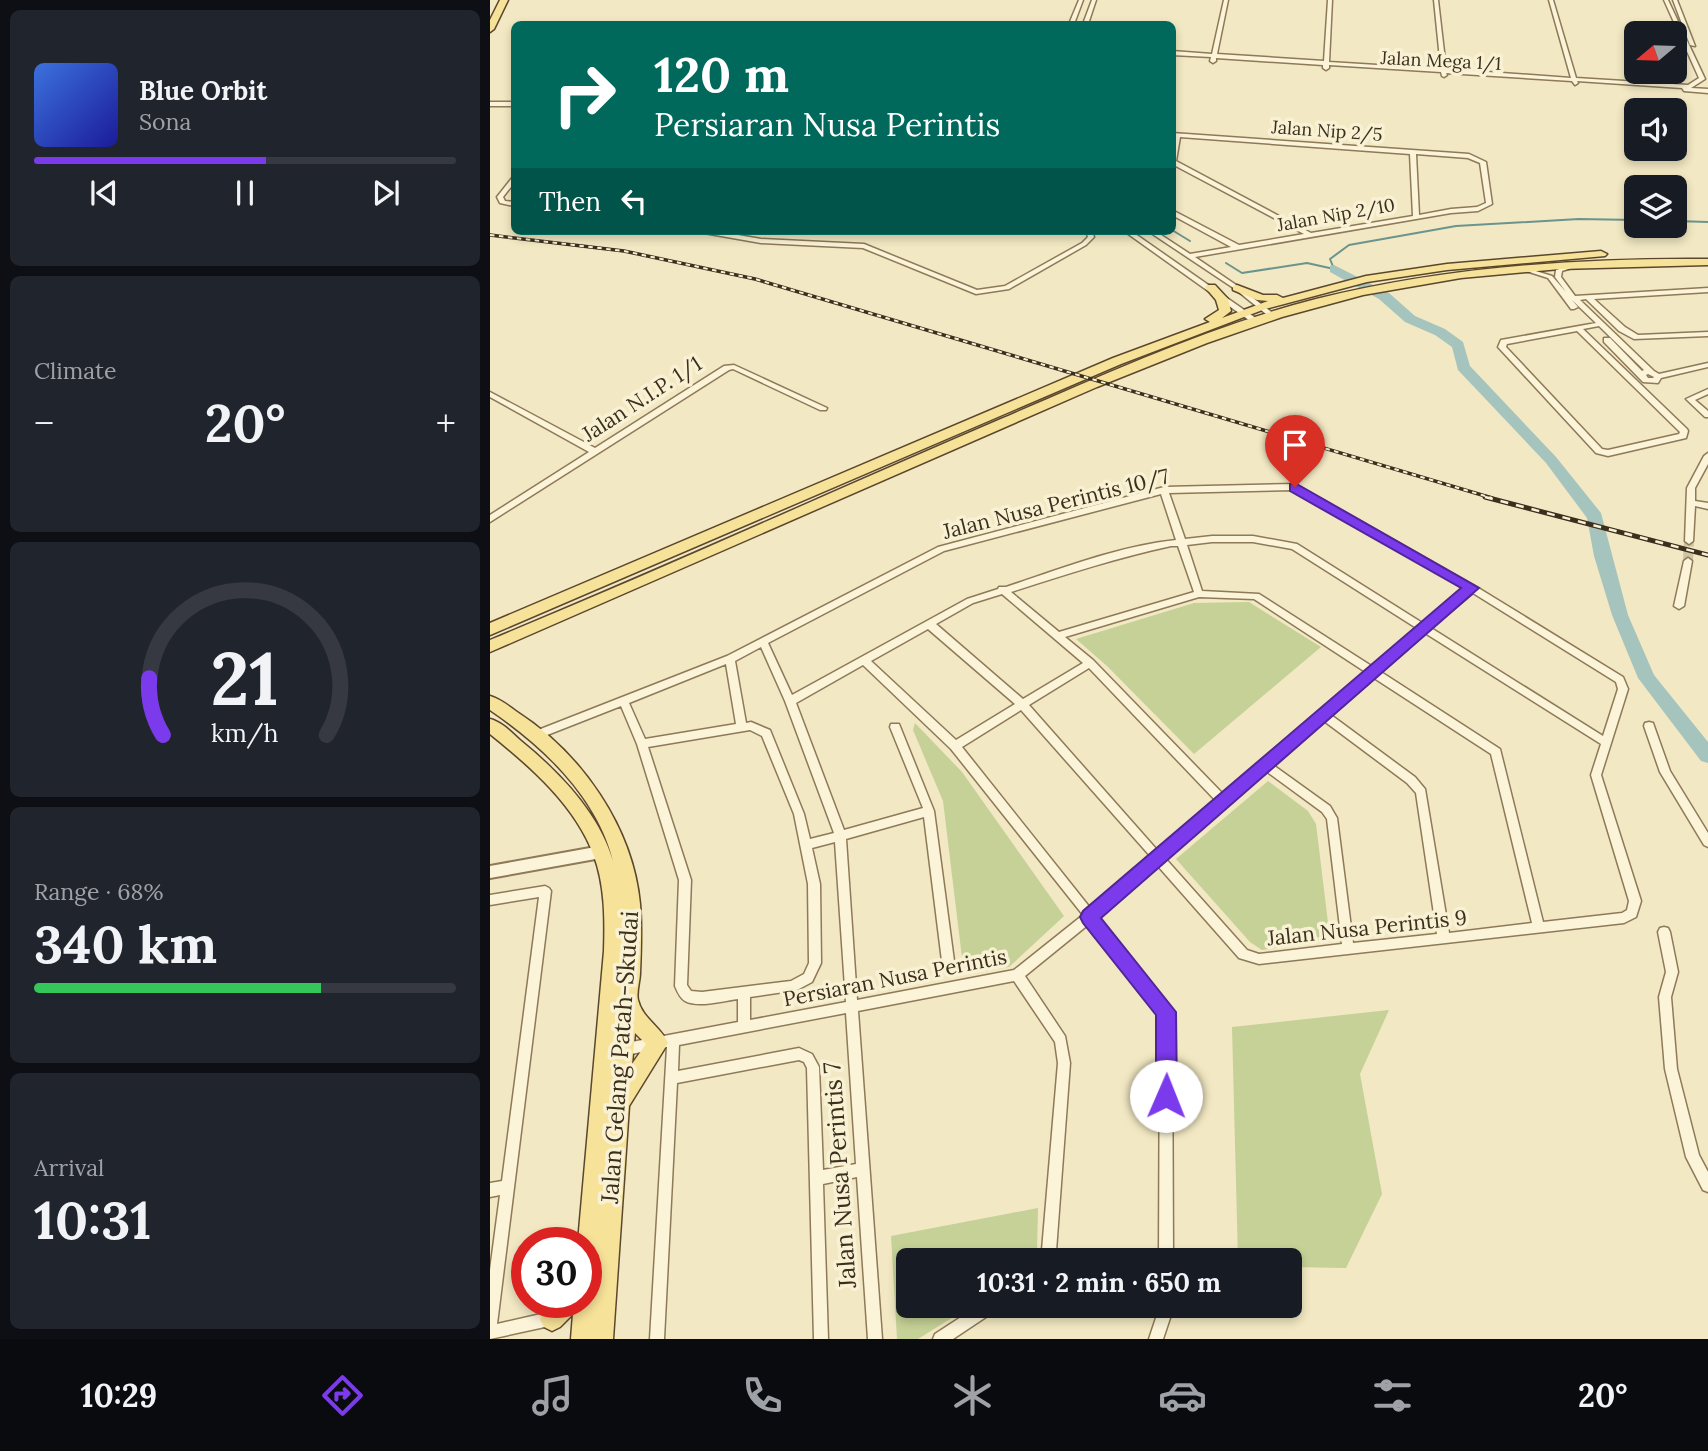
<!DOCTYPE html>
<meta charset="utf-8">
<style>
body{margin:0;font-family:Lora,serif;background:#20242c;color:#f1f3f6;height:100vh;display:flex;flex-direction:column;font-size:26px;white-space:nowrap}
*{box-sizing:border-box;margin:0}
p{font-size:23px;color:#9ea1a6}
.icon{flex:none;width:38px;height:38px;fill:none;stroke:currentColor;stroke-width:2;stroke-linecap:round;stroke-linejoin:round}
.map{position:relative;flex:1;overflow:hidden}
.side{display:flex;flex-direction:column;gap:10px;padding:10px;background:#0d0f14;width:490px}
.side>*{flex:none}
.hud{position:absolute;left:21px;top:21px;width:665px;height:214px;border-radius:10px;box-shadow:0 4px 10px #0003;background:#00695c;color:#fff;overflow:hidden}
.needle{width:46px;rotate:251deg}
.buttons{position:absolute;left:1134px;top:21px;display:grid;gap:14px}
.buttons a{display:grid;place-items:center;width:63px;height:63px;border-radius:10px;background:#171b24;box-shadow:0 4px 10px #0003;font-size:35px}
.speed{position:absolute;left:21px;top:1227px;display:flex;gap:14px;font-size:35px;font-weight:700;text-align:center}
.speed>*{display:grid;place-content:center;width:91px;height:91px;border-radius:50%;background:#171b24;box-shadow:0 4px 10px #0003;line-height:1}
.speed .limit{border:10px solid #d22;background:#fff;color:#111}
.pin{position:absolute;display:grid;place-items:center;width:60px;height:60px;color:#fff;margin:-72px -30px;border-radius:50% 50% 50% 0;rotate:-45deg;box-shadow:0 0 7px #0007}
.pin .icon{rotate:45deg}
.me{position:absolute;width:77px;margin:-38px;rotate:1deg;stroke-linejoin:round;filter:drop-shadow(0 0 5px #0008)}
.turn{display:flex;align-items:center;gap:24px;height:147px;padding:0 28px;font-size:32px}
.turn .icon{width:91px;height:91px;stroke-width:2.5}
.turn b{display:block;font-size:49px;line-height:60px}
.then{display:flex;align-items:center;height:66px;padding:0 28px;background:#0003;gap:14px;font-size:26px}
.big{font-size:52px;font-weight:700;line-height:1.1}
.side .tile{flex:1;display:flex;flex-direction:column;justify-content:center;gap:10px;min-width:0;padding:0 24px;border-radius:10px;background:#20242c}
.side .dial{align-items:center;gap:0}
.dial svg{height:182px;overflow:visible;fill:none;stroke:#363941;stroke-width:7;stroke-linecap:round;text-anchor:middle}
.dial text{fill:#f1f3f6;stroke:none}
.song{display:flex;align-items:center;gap:21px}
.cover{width:84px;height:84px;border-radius:10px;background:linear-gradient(135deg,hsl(220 70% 55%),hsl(240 70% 35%))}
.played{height:7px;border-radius:4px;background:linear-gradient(90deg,#7c3aed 55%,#363941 55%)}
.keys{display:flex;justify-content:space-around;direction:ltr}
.heat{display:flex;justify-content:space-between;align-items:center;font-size:38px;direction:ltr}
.charge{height:10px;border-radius:5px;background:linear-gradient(90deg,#34c759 68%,#363941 0)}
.trip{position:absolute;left:406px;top:1248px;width:406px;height:70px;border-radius:10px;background:#171b24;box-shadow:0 4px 10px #0003;font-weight:700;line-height:70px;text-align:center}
.menu{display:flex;height:112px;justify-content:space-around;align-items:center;background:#090b0e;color:#9ea1a6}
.menu .icon{width:49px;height:49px}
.menu .current{color:#7c3aed}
.menu b{font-size:32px;color:#f1f3f6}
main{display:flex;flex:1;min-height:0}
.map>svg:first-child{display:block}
.green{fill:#c5d196}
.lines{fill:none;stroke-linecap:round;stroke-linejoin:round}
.stream{stroke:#6b948d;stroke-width:2}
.river{fill:#a6c4be;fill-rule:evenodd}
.minor-tunnel{stroke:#cec3a2;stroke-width:10;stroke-dasharray:10 4.5;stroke-linecap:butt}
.minor-casing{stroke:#8e7958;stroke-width:3}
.tertiary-casing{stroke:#8e7958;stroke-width:4}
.primary-casing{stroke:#5b472d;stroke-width:3}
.minor{fill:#fbf4d8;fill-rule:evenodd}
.tertiary{fill:#fbf4d8;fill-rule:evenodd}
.primary{fill:#f7e299;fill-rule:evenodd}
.rail-far1-casing{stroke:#3c2f1d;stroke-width:3.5}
.rail-casing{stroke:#3c2f1d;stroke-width:5}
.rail-far1{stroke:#f8f1d4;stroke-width:2;stroke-dasharray:4.5;stroke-linecap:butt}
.rail{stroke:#f8f1d4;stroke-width:2.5;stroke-dasharray:8;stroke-linecap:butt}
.route{fill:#7c3aed;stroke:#51269a;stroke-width:2}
.labels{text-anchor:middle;stroke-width:7;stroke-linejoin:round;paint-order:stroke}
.far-street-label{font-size:18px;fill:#3c2f1d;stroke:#f8f1d4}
.street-label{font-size:21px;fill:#3c2f1d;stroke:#f8f1d4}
.near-street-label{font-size:24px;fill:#3c2f1d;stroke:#f8f1d4}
</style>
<main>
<section class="side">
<div class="tile">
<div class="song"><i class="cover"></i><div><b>Blue Orbit</b><p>Sona</p></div></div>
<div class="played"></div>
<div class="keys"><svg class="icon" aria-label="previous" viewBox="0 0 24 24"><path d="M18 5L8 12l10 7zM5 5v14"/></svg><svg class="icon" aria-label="pause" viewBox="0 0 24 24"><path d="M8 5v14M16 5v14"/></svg><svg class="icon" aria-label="next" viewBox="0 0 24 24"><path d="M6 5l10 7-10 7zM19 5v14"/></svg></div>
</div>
<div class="tile"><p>Climate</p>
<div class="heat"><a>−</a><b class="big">20°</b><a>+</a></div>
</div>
<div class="tile dial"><svg viewBox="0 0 100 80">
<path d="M14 69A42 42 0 1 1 86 69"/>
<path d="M14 69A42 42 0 0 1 8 44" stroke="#7c3aed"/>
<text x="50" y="56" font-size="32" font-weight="700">21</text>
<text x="50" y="72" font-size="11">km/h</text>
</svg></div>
<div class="tile"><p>Range · 68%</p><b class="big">340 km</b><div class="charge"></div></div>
<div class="tile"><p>Arrival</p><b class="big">10:31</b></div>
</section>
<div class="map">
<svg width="1218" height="1339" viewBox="0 0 1218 1339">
<rect width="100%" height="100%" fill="#f2e8c3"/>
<g class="green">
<polygon points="759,602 831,647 704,754 617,666 586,639 704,603"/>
<polygon points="425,723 472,772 574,916 519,967 474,974 453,801 423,730"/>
<polygon points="778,781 818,811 826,824 840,939 772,950 760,942 686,859"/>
<polygon points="899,1010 870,1074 892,1194 856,1268 800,1267 800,1260 748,1260 742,1027"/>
<polygon points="548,1208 547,1253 543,1260 418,1260 418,1306 481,1306 428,1339 407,1339 401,1236"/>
</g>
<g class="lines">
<g class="stream">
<polyline points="1185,221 1218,222"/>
<polyline points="682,230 700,241"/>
<polyline points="736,263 752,273 817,263 844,269"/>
<polyline points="844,269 840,259 859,245 966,226 1089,219 1146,220"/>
</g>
<polygon class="river" points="844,265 899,293 925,316 955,329 973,342 980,366 1066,457 1111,513 1138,615 1164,675 1218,742 1218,763 1211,761 1148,678 1122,615 1104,556 1097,518 1056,463 968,370 962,347 945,335 915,322 889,299 840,272 840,266"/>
<polyline class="minor-tunnel" points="1198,561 1199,541"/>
<g class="minor-casing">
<g id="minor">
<polygon points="589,0 593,0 584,24 579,24"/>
<polygon points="602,0 606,0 598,24 593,24"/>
<polygon points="734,0 738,0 727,54 834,61 838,0 842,0 839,62 951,69 944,0 948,0 956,69 1081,78 1059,0 1063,0 1086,78 1198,85 1209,78 1174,0 1178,0 1215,79 1201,88 1218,89 1218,93 1194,91 1192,88 1087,81 1088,83 1085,85 1082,81 956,73 957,75 954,77 952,76 951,72 839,65 839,68 836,70 833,68 833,65 726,58 726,61 723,63 720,61 721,57 682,55 682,51 722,54"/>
<polygon points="1183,0 1187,0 1205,46 1200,45"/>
<rect x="0" y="102" width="24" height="4"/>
<path d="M682,133l297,21 17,8 6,42 -14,7 -27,2 -256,44 44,30 35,27 1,2 -4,2 -36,-29 -87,-58h7l35,23 41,-7 -59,-32v-5l67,35 65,-11 -132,-70 2,-27h-2zM690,137l230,17 3,62 -102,17 -135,-72zM926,154l52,4 12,5 6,40 -9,4 -26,2 -32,6z"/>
<polygon points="24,177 24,183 13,197 15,201 24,202 24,206 10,203 7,197 22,178"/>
<polygon points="211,231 225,231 271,239 374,244 487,290 515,286 592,243 598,237 596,231 602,231 604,237 596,245 519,289 486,294 373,248 271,243 214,233"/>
<polygon points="634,231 641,231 770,321 769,323 763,323"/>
<path d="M1083,265l5,1 -16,5 -1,6 14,19 133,-8v4l-114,7 31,28 13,8 70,-3v4l-74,3 -15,-8 -33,-32 -6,1 74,71 5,3 49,-11v4l-47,11 -3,5 -15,-1 -39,-40v-4h6l32,33 2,-1 -45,-44 -16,3 104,100 1,2 -2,7 -78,18 -12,-3 -98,-106 3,-7 95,-17 -24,-23 6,7 -4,2h-3l-23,-31 -25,-8 3,-2 26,8 14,16 -11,-15 1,-7zM1087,331l103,101 -1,2 -71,16 -6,-1 -96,-102 1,-3zM1158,374l6,3 -1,1h-5l-2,-3z"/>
<polygon points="244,365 337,408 336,410 330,410 243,369 239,370 0,522 0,515 99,452 0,397 0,392 105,448 234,366"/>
<polygon points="1218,389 1218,394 1205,400 1218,411 1218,417 1215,417 1196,399"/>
<polygon points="1218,453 1218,464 1205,488 1205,501 1218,503 1218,509 1205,506 1203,541 1199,544 1195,541 1197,488 1214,456"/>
<path d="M805,484l180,102 148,91 5,12 -27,86 40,126 -5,16 -12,6 -365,41 -20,-6 -82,-93 -60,52 75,95 1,248h-14l1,-246 -71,-90 -64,52 40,60 5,27 -14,188 -4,9h-15l5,-10 16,-187 -3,-21 -41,-61 -156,30 24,328h-14l-11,-162 -34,7 5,155h-14l-7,-271 -3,-6 -5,-2 -122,23 -13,256h-14l17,-292 -46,9 -4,-2 -2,-4 2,-4 4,-2 117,-22v-23c-14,2 -41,9 -53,2 -5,-3 -8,-10 -10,-15l4,-106 -42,-136 -16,-38 -84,33 -4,-1 -1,-3 1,-3 194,-76 211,-109 226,-60zM804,490l172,98 -42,36 -127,-80 -44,-8h-41l-27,3 -16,-46zM671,494l15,46c-57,6 -116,29 -170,47h-7l-1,2 -31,10 -175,96 -24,-52 176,-92zM722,542h41l39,7 126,80 -45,38 -114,-73 -57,-3 -15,-46zM681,546h7l16,46 -135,40 -48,-40c53,-17 105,-34 160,-46zM983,593l143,89 2,7 -15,47 -172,-108zM512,594l81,69 -60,36 -87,-75 37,-21zM709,597l55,2 113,74 -143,122 -131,-135 -28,-23zM438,629l87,75 -59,36 -85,-79zM935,633l176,111 -10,31 38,126 -2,9 -5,3 -79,9 -43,-173 -119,-77zM271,647l24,54 49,132 -24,6 -6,-25 -34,-84 -19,-8 -5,1 -11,-62zM236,664l10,60 -91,15 -16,-36zM373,665l88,84 132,166 -69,55 -157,30 -11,-161 78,-22 18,144 2,4 4,1 4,-1 2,-4 -20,-150 -35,-87h-8l-1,3 33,81 -79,22 -48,-127zM599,668l127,133 -58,50 -129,-146zM884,678l117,76 41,169 -83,10 -24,-144 -10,-12 -84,-62zM531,710l130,147 -60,52 -129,-162zM834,721l83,62 9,10 21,141 -84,9 -16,-125 -7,-12 -57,-41zM260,730l12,6 32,78 14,70 1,79 -5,11 -13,7 -89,11 -11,-1 -4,-6 4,-105 -43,-133zM776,771l56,41 5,7 15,125 -83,10 -12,-4 -82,-92zM345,842l11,160 -96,18v-23l47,-7 15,-8 9,-19 -1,-79 -8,-36zM356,1013l10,151 -33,6 -4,-103 -7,-13 -13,-6 -121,23 1,-26z"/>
<polygon points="1198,558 1202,561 1194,606 1189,609 1184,606 1194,561"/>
<polygon points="1159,722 1163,723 1164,726 1180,771 1218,833 1218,847 1214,845 1170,772 1154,726 1155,723"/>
<polygon points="55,886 59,888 61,891 7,1324 64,1311 69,1313 71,1318 69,1323 64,1325 0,1339 0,1270 10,1195 0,1197 0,1183 12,1181 49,897 0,905 0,895"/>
<polygon points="1174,927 1178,928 1180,932 1188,972 1181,997 1187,1069 1209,1155 1218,1172 1218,1192 1213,1190 1196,1157 1175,1069 1169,997 1176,972 1168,932 1170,928"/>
<polygon points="488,1306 507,1306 505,1311 463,1339 443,1339 445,1334"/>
<polygon points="670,1306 684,1306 673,1339 659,1339"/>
</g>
</g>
<g class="tertiary-casing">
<polygon id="tertiary" points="111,846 116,848 118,852 116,856 111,858 0,878 0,866"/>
</g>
<g class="primary-casing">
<g id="primary">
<polygon points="10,0 18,0 4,29 0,32 0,20"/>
<polygon points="1111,251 1117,254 1115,256 957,270 877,282 775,309 631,364 0,635 0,623 623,358 720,322 715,319 729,310 726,300 715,287 717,285 725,285 738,299 741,311 732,318 778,301 767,300 743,290 743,286 747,285 773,295 787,295 793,298 876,276 957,264"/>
<path d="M1218,259v6l-148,4 -99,9 -98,17 -81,22 -75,26 -110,44 -607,265v-12c172,-71 341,-148 511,-221 103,-44 206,-92 315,-120 129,-32 260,-41 392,-40z"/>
<path d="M0,696c10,3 19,10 27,16 64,41 116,115 123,192 2,23 1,46 0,69 0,8 -4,19 -2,27 4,18 23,27 30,43l-39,63 -16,233h-42l2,-25 -13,13 -8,4 -8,-4 -4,-8 12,-17h34v-60h-8l26,-291c1,-32 1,-65 -10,-95 -18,-50 -64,-90 -104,-122v-15c12,3 22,14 31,22 38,31 78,72 92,120 -16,-64 -70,-115 -123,-151zM145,1033l11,11 -14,20z"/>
</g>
</g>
<use href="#minor" class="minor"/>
<use href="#tertiary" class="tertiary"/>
<use href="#primary" class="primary"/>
<g class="rail-far1-casing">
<polyline id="rail-far1" points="0,235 134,251 265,279 1002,498"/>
</g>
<g class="rail-casing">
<polyline id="rail" points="995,497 1218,555"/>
</g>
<use href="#rail-far1" class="rail-far1"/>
<use href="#rail" class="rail"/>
</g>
<polygon class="route" points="805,483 989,588 611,918 686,1012 687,1096 684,1103 676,1106 669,1103 666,1096 666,1015 593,923 590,917 593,911 971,588 800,491 800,484"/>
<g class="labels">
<g class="far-street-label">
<text transform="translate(951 61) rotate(3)" y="6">Jalan Mega 1/1</text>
<text transform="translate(837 131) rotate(4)" y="6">Jalan Nip 2/5</text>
<text transform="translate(846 215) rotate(-10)" y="6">Jalan Nip 2/10</text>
</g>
<g class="street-label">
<text transform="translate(152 399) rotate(-33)" y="7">Jalan N.I.P. 1/1</text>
<text transform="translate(566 504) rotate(-14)" y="7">Jalan Nusa Perintis 10/7</text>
<text transform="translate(877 928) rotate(-6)" y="7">Jalan Nusa Perintis 9</text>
<text transform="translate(405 978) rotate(-11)" y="7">Persiaran Nusa Perintis</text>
</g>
<g class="near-street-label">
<text transform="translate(130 1057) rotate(-86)" y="8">Jalan Gelang Patah-Skudai</text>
<text transform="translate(350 1175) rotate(-94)" y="8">Jalan Nusa Perintis 7</text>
</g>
</g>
</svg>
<div class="buttons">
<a><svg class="needle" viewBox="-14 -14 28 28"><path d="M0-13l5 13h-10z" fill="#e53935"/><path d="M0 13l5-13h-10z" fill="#9ea1a6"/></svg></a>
<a><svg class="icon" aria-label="sound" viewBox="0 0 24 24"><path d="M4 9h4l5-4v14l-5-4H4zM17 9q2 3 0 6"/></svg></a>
<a><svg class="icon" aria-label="layers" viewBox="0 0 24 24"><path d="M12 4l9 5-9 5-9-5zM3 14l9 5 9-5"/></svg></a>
</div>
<div class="speed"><div class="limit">30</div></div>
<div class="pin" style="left:805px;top:487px;background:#d93025"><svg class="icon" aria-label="arrive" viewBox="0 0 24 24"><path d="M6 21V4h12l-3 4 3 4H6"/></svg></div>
<svg class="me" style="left:676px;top:1096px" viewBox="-20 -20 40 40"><circle r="19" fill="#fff"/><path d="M0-13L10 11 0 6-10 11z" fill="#7c3aed"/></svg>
<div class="trip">10:31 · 2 min · 650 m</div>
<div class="hud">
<div class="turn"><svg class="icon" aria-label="right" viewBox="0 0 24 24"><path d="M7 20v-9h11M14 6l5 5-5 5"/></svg><div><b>120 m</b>Persiaran Nusa Perintis</div></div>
<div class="then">Then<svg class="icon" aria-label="left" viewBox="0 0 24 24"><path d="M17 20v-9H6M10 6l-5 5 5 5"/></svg></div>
</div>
</div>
</main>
<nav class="menu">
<b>10:29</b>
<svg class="icon current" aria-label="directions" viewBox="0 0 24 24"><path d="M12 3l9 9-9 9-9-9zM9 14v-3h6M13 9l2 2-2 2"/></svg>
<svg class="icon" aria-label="music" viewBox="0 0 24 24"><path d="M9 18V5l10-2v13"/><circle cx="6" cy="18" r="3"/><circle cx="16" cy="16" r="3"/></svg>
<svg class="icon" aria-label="phone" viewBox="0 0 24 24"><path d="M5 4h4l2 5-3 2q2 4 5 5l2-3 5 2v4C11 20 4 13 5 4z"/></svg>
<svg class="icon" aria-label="climate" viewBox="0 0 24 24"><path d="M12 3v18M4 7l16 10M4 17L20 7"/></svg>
<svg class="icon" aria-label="car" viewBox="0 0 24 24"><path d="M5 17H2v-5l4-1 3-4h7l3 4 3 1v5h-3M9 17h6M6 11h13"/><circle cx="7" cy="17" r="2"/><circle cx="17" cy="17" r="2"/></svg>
<svg class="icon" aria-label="filters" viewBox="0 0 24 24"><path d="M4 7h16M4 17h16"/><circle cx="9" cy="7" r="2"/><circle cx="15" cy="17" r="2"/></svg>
<b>20°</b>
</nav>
